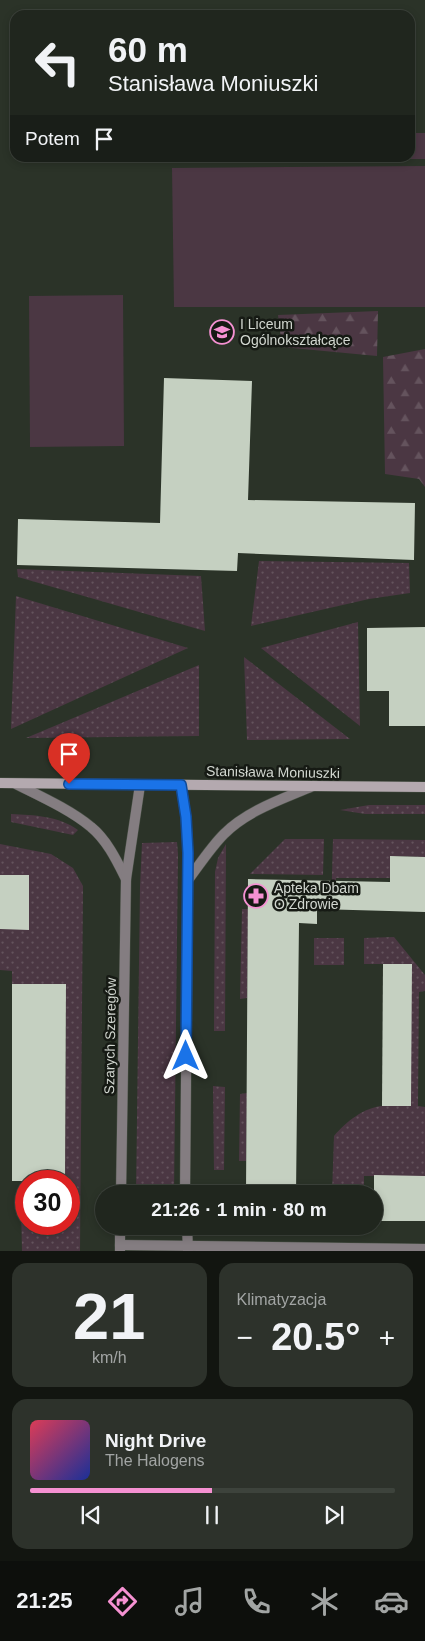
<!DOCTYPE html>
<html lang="pl">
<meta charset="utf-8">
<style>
body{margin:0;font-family:Helvetica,sans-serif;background:#2d322b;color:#f1f3f6;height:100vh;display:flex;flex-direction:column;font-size:19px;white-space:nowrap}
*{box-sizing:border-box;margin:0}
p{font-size:16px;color:#a2a5a4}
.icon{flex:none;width:28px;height:28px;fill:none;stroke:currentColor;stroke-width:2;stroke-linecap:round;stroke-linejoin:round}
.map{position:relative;height:1251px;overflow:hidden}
.sheet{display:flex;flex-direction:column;gap:12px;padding:12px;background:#121510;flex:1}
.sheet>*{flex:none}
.top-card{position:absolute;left:10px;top:10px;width:405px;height:152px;border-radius:15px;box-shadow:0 2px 8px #0003,0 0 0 1px #3d433c;background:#20261e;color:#f1f3f6;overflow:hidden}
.speed{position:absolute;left:15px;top:1170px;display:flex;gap:10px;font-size:25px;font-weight:700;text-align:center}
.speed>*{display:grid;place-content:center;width:65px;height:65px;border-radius:50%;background:#20261e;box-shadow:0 2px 8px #0003,0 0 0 1px #3d433c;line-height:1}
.speed .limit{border:8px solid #d22;background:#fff;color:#111}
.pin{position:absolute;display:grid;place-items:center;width:42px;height:42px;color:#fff;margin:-51px -21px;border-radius:50% 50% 50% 0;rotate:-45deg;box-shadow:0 0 5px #0007}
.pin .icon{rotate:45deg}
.me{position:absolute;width:55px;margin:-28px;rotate:0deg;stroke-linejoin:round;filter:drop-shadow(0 0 4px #0008)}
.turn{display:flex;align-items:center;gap:18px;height:105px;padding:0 15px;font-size:22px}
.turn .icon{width:65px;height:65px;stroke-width:2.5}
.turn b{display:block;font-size:35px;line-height:42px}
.then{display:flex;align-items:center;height:48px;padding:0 15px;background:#0003;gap:10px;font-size:19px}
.big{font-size:38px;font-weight:700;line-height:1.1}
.sheet .widget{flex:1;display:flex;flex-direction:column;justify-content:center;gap:8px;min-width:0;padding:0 18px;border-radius:15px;background:#2d322b}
.sheet .dial{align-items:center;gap:0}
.dial b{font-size:65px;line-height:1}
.song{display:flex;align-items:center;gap:15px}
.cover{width:60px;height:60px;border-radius:8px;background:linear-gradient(135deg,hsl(350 70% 55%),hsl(230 70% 35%))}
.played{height:5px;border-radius:2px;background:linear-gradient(90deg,#f591d2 50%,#3d433c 50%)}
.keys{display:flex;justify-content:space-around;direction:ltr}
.heat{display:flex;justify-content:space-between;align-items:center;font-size:28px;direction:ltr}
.sheet .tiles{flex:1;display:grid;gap:12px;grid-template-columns:1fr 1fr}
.widget:last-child{grid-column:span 2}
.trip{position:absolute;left:95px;top:1185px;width:288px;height:50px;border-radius:25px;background:#20261e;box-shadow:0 2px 8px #0003,0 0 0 1px #3d433c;font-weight:700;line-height:50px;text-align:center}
.dock{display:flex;height:80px;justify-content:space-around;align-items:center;background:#0d0f0c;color:#a2a5a4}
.dock .icon{width:35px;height:35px}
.dock .current{color:#f591d2}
.dock b{font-size:22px;color:#f1f3f6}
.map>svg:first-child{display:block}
.green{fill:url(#green-dots)}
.forest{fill:url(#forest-firs)}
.pitch{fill:#4b3743}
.building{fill:#c5d0c1}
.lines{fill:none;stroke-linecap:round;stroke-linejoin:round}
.street-casing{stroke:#495146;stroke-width:11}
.secondary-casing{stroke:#495146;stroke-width:11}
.street{stroke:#847d81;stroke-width:10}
.secondary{stroke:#b4a9af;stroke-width:10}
.route-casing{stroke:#114b97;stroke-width:12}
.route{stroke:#1a73e8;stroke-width:9}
.labels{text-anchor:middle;stroke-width:5;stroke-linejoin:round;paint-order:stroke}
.poi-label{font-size:14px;fill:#d2d7d0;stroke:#161a14;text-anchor:start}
.street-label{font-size:14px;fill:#d2d7d0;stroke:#161a14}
</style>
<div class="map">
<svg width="425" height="1251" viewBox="0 0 425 1251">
<defs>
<pattern id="green-dots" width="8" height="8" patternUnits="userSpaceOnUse" patternTransform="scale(1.25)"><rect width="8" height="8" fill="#4b3743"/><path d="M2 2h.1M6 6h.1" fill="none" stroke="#64535d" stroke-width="1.8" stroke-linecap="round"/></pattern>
<pattern id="forest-firs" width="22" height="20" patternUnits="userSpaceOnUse" patternTransform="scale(1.25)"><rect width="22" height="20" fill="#4b3743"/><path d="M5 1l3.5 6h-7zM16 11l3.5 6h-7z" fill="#64535d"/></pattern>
</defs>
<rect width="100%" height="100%" fill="#2b3328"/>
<g class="green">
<polygon points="259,561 409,563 410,593 369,599 251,626"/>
<polygon points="17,569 201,576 205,631 18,577"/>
<polygon points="16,596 188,648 11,729"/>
<polygon points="358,622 360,726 261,648"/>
<polygon points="244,657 350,739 247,740"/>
<polygon points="199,665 199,736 26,738"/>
<polygon points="369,805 425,805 425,814 365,814 340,810"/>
<path d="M11,814c23,1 48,2 67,16l-5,5 -62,-13z"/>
<polygon points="285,839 324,839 323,875 250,874"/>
<polygon points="333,839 425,840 425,857 390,856 390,878 336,878 335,911 331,911"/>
<polygon points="177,842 178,854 174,1194 136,1194 140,887 142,843"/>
<polygon points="0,844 51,854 73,868 83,886 80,1251 22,1251 21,1209 26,1209 26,1224 69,1224 69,1181 65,1181 66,984 12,984 12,971 0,970"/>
<polygon points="226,844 225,1031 214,1031 215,872 218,858"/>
<polygon points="242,909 248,909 247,998 240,999"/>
<path d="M394,937l31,38v16l-6,1 -1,114 7,1v69h-61v18h-32l2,-58c12,-14 30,-29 49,-30 9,-1 19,0 28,0v-142h-47v-26z"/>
<rect x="314" y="938" width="30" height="27"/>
<polygon points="213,1086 225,1087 224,1170 214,1170"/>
<polygon points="247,1093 246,1161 239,1161 240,1094"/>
</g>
<g class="forest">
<polygon points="378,311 377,356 282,347 278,315"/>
<polygon points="425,349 425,487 419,479 385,474 383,357"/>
</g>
<g class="pitch">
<polygon points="410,133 425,133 425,159 128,159 128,158 410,158"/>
<polygon points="425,166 425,307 174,307 172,168"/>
<polygon points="123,295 124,446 30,447 29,296"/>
</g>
<g class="building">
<polygon points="164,378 252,381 248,500 415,503 414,560 238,553 237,571 17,565 18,519 160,523"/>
<polygon points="425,627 425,726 389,726 389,691 367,691 367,628"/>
<polygon points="390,856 425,857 425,912 317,909 317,924 299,923 296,1194 246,1194 248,879 390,882"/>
<polygon points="0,875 29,875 29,930 0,929"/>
<polygon points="383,964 412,964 411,1106 382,1106"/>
<polygon points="12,984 66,984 65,1181 12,1181"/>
<polygon points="374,1175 425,1176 425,1221 374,1221"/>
</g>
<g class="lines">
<g class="street-casing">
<g id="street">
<path d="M16,784c24,12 55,26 75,43 16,13 26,34 35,52"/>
<polyline points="181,785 186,817 188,853 185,1194"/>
<path d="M188,880c12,-16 23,-33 36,-46 24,-24 59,-35 89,-48"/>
<polyline points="121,1194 126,879 140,785"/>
<polyline points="187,1226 188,1251"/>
<polyline points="120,1245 425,1249"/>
<polyline points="120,1250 120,1226"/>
</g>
</g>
<g class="secondary-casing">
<polyline id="secondary" points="0,783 425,787"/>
</g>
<use href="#street" class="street"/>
<use href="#secondary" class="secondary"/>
</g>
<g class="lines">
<g class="route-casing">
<polyline id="route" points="69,784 181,785 186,817 188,853 186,1056"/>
</g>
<use href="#route" class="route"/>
</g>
<defs>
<g id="school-ring" transform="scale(1.25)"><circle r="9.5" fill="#161a14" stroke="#f591d2" stroke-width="1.5"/><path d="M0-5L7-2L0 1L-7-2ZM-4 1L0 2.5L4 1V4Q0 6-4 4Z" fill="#f591d2"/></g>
<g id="pharmacy-ring" transform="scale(1.25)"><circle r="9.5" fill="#161a14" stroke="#f591d2" stroke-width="1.5"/><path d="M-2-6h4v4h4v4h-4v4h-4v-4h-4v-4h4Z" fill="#f591d2"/></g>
</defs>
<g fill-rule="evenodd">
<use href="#school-ring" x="222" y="332"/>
<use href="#pharmacy-ring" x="256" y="896"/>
</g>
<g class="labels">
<g class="poi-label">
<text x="240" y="329">I Liceum<tspan x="240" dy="16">Ogólnokształcące</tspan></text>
<text x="274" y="893">Apteka Dbam<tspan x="274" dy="16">O Zdrowie</tspan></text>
</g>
<g class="street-label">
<text transform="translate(273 772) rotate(1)" y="5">Stanisława Moniuszki</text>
<text transform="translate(110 1036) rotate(-89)" y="5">Szarych Szeregów</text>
</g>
</g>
</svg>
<div class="speed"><div class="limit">30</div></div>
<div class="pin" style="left:69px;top:784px;background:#d93025"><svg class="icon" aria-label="arrive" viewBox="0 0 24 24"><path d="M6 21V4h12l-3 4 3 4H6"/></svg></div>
<svg class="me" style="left:186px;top:1056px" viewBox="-20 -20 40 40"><path d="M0-17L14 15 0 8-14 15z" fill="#1a73e8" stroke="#fff" stroke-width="4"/></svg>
<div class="trip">21:26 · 1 min · 80 m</div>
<div class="top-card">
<div class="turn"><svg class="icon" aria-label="left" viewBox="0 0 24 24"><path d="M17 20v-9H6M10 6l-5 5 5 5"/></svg><div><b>60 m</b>Stanisława Moniuszki</div></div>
<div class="then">Potem<svg class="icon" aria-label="arrive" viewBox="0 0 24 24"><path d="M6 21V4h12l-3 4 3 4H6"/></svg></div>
</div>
</div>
<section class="sheet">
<div class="tiles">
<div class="widget dial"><b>21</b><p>km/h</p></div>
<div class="widget"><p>Klimatyzacja</p>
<div class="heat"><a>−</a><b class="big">20.5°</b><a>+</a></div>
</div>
<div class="widget">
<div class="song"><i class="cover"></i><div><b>Night Drive</b><p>The Halogens</p></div></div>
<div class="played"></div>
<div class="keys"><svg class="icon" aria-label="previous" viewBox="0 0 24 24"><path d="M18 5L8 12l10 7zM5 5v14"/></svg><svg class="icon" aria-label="pause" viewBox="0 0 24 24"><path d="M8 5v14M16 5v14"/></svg><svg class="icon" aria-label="next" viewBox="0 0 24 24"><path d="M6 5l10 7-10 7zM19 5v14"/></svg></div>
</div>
</div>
</section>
<nav class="dock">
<b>21:25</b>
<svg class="icon current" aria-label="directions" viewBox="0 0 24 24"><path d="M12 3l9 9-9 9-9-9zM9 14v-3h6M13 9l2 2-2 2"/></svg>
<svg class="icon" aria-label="music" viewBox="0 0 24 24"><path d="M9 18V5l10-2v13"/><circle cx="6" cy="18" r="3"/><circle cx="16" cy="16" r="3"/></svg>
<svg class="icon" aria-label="phone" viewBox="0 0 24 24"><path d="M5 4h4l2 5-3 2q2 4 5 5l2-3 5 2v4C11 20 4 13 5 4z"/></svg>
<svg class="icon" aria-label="climate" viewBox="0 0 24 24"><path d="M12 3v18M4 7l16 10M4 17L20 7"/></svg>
<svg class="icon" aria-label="car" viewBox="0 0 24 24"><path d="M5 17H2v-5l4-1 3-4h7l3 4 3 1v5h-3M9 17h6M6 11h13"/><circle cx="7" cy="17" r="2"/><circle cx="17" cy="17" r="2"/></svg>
</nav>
